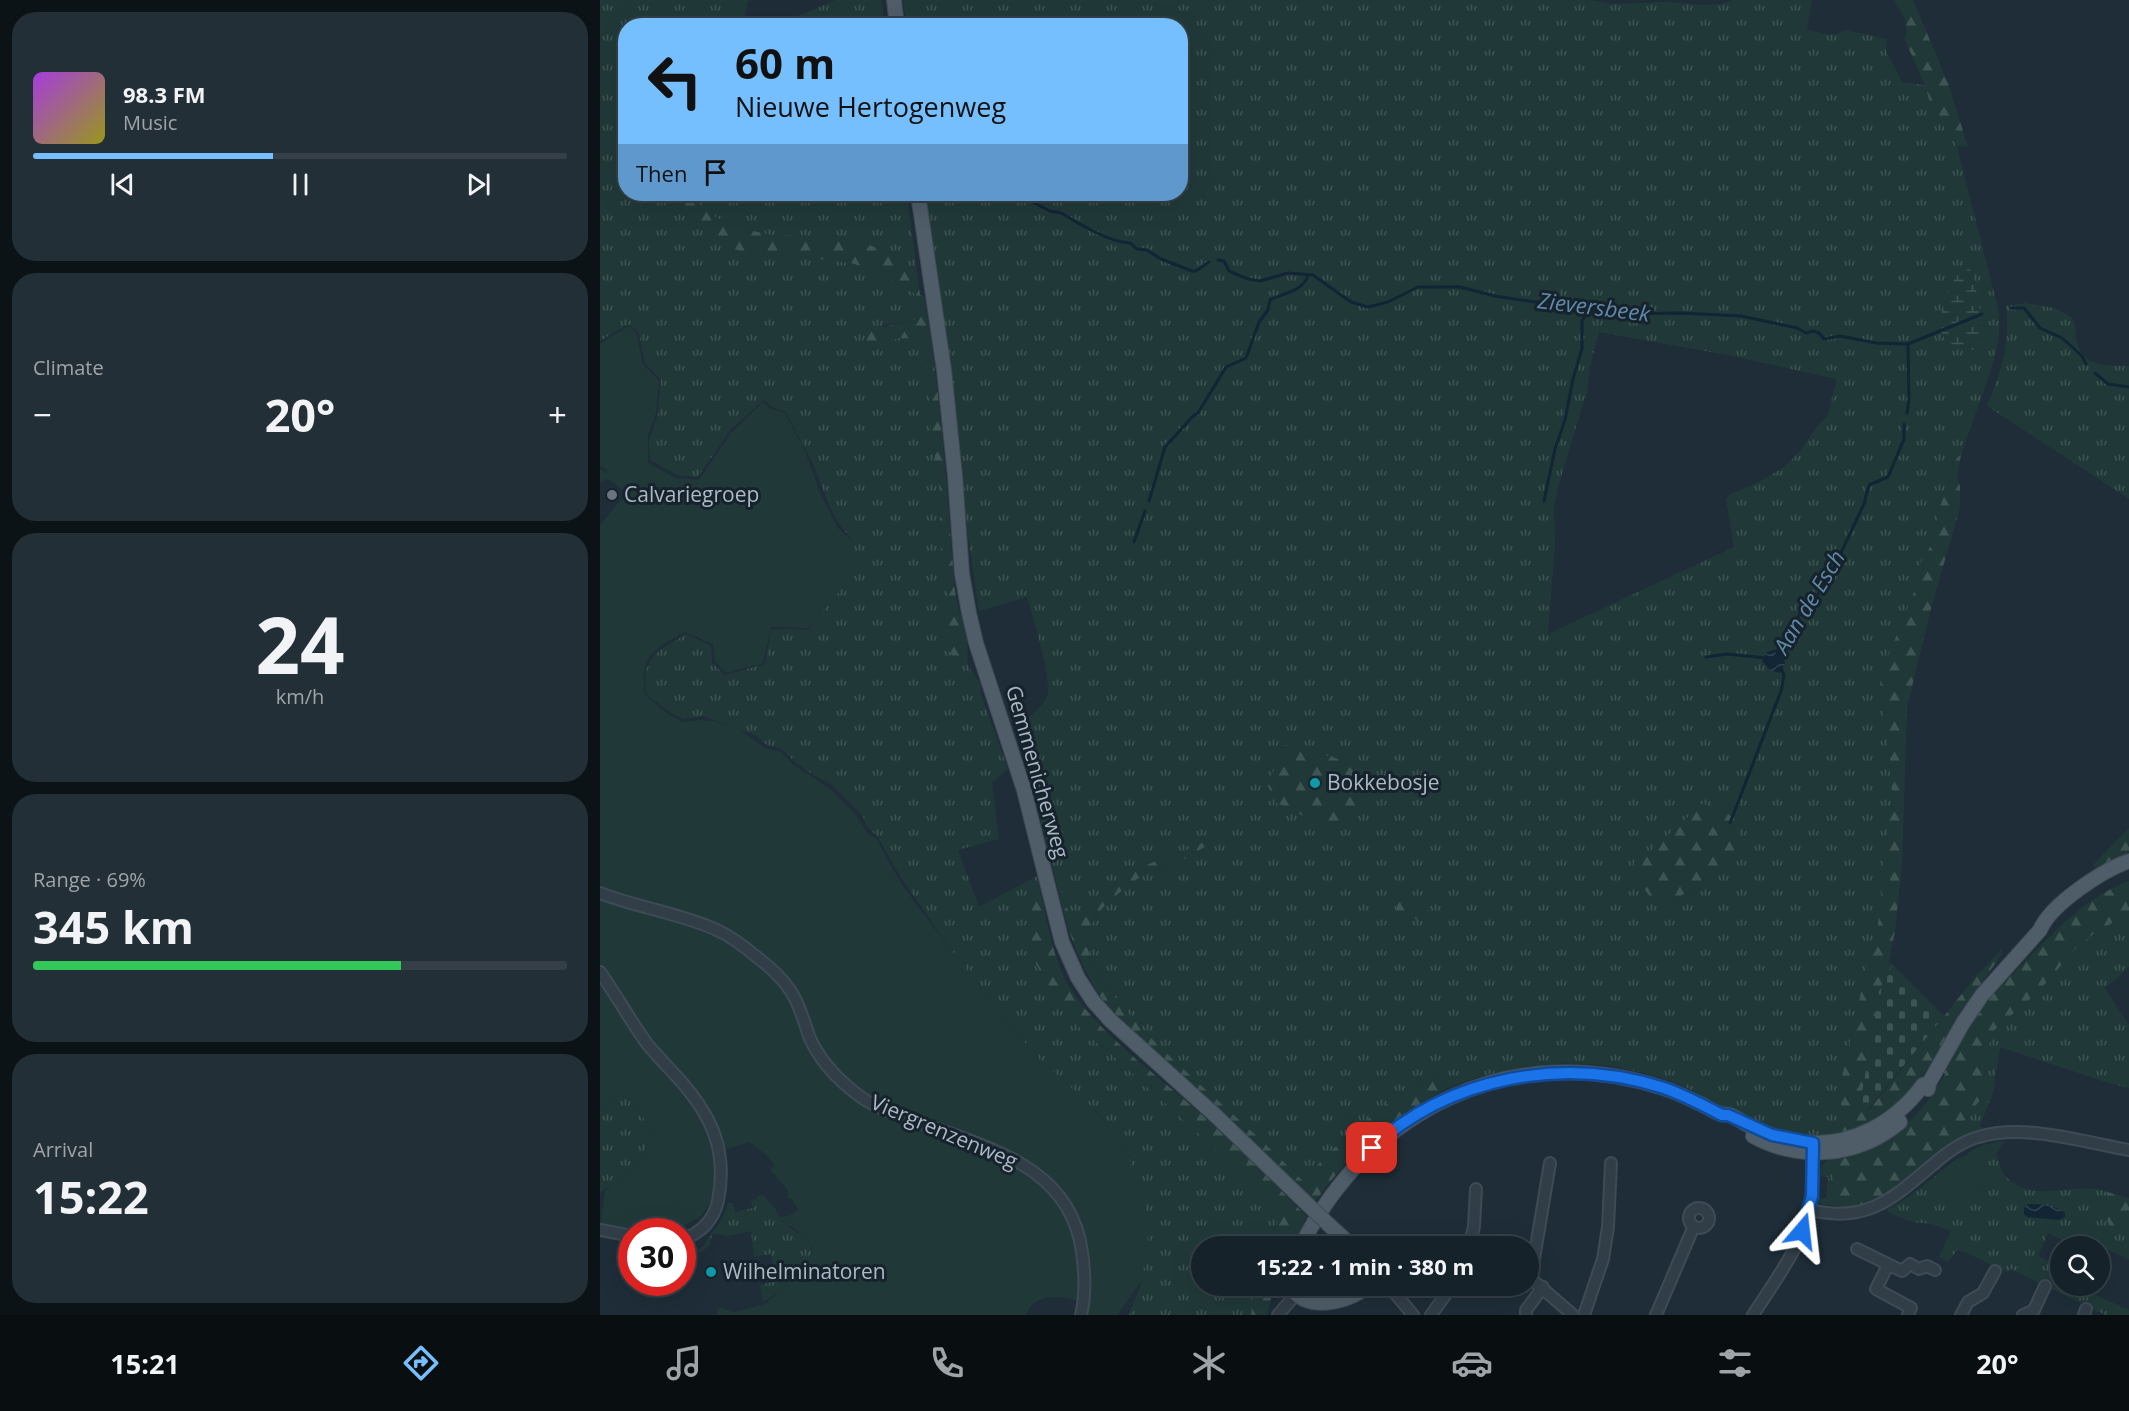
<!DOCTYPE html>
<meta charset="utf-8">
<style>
body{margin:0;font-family:"Open Sans",sans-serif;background:#232f36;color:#f1f3f6;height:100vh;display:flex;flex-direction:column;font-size:22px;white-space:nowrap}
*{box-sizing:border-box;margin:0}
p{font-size:20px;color:#9ea4a8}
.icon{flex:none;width:33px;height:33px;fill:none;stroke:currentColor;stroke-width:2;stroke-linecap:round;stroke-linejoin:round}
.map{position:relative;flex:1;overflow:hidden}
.details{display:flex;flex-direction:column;gap:12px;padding:12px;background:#0c1317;width:600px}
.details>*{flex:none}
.hud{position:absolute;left:18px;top:18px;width:570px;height:183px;border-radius:24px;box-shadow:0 6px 24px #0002,0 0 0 2px #353f47;background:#76bfff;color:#111;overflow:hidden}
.buttons{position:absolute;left:1450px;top:1236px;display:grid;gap:12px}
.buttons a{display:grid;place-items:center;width:60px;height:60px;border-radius:50%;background:#16222a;box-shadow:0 6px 24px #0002,0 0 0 2px #353f47;font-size:30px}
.speed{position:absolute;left:18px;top:1218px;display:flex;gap:12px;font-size:30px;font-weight:700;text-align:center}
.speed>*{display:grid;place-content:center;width:78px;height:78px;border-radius:50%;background:#16222a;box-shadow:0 6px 24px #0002,0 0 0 2px #353f47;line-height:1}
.speed .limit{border:9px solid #d22;background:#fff;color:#111}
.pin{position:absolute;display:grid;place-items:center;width:51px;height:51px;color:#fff;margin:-26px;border-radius:12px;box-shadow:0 3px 9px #0006}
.me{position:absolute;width:66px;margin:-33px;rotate:17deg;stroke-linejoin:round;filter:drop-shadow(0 0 4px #0008)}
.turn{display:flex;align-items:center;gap:21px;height:126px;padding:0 18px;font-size:27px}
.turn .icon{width:78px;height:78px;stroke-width:2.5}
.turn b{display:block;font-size:42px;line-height:51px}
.then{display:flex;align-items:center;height:57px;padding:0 18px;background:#0003;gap:12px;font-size:22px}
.big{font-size:45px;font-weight:700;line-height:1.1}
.details .tile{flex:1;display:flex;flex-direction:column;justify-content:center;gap:9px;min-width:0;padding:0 21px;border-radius:24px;background:#232f36}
.details .dial{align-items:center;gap:0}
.dial b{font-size:78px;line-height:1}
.song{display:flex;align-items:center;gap:18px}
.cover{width:72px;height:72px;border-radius:9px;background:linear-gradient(135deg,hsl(280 70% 55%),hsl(60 70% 35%))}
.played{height:6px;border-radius:3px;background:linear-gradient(90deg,#76bfff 45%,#353f47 45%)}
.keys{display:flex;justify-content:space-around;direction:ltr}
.heat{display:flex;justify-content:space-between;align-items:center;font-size:33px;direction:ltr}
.charge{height:9px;border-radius:4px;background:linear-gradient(90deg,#34c759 69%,#353f47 0)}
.trip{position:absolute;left:591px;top:1236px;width:348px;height:60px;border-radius:30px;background:#16222a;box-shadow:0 6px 24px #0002,0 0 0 2px #353f47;font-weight:700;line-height:60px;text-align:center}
.dock{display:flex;height:96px;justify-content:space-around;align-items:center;background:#090e11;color:#9ea4a8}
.dock .icon{width:42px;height:42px}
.dock .active{color:#76bfff}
.dock b{font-size:27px;color:#f1f3f6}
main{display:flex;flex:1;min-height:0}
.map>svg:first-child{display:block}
.grass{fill:url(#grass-tufts);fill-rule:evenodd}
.forest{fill:url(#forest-firs)}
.wetland{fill:url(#wetland-marsh)}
.cemetery{fill:url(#cemetery-stones)}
.green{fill:#203938}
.water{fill:url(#water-waves)}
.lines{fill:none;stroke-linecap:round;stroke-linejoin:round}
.stream{stroke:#112535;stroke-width:3}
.minor-casing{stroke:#3e4a55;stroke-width:14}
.major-casing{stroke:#3e4a55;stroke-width:16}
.minor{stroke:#313e48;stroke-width:10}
.major{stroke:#4f5d69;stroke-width:14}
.major-bridge-casing{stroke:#3e4a55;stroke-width:16;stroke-linecap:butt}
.major-bridge{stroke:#4f5d69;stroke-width:14}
.route-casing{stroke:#114b97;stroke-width:15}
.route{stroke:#1a73e8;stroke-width:10}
.worship-dot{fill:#6b7280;stroke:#17232c;stroke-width:2}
.culture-dot{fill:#0f9aa8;stroke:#17232c;stroke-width:2}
.labels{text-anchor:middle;stroke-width:6;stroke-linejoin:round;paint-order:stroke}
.poi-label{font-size:21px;fill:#abb9c6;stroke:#17232c;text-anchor:start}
.street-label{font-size:21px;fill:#abb9c6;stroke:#17232c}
.water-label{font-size:22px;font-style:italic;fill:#6089a8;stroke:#17232c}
</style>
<main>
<section class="details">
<div class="tile">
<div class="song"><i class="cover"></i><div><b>98.3 FM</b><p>Music</p></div></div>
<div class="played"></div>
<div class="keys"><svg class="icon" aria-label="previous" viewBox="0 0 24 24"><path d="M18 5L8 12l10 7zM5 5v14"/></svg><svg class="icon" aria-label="pause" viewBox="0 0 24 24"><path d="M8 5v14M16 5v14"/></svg><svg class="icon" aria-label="next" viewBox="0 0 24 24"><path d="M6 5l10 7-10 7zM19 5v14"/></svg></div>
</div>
<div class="tile"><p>Climate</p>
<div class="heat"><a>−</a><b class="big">20°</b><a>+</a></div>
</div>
<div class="tile dial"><b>24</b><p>km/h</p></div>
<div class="tile"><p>Range · 69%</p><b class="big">345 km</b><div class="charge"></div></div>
<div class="tile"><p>Arrival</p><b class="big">15:22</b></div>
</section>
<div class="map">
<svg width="1529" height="1315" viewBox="0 0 1529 1315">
<defs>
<pattern id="grass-tufts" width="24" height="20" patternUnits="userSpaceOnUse" patternTransform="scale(1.5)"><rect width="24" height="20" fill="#203938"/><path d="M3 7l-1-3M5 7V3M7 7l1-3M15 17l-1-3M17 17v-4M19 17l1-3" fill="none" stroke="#3e5453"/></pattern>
<pattern id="forest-firs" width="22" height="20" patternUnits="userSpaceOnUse" patternTransform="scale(1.5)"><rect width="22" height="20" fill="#203938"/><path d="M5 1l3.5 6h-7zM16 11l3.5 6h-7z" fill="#3e5453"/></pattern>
<pattern id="wetland-marsh" width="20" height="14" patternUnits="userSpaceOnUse" patternTransform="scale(1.5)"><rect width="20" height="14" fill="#203938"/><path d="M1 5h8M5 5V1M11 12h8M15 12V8" fill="none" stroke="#3e5453"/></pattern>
<pattern id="cemetery-stones" width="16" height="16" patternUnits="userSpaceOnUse" patternTransform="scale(1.5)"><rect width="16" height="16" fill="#203938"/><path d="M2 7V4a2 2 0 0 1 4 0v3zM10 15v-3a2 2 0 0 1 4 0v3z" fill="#3e5453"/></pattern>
<pattern id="water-waves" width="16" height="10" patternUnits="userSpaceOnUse" patternTransform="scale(1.5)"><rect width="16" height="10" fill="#112535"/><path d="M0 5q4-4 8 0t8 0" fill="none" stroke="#314351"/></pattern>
</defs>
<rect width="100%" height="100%" fill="#1e2d38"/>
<g class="grass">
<path d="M0,0h148l-3,14 4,11 -123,1v168h42l18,23 38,29 23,7 21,3h30l53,7 28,9 35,21 7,16 -2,10 -36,6 -18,21h9l24,-8 23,1 4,6 6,71v27l6,25 4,34 -2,36 11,64 -10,31 7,15 12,16h8l14,21 -1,7 28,77 -16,14 7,56 -41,11 21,57 58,-31 3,13 -11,10 4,23 -4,28 14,27 30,43 15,16 20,15 173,158 -4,15 -12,22h-63v40h52l-3,29h-122l12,-31 3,-86 -18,-46 -18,-27 -12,-14 -56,-51 -35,-40 -51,-66 -54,-78 -22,-39 -12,-11 -3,-10 -32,-32 -16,-8 -19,-13 -14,-14 -15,-4 -12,-10 -52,-19 -19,3 -13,-6 -25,-19c-5,-38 13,-44 41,-60l24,12 1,17 13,12 40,-11 6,-34 18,-1 19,1 34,-56 10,-35c-22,-22 -26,-45 -38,-73 -9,-18 -19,-36 -28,-54l-14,-5 -8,-7 -34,30 -32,47 -21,-2 -27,-15 -1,-20 9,-26 3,-34 -16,-17 -6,-30 -11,-9 -28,17z"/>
<polygon points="236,0 281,0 285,25 176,25"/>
<path d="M303,0h687l22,4 55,-2 38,3 17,-1 11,-4h79l-5,29c13,4 26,10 38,1l42,9 -1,12 16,31 23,3 6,22 26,39 41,162c5,33 -6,59 -17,90 -7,19 -13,38 -20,57l-6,4 -4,19 -12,31 -7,35 -10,16 -9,35 -32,79 -1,14 9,62 3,44 -15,140 -4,8 -12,50 -23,103 5,17 -12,18v4c-54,15 -112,-36 -161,-53 -76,-27 -149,-21 -223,7 -2,-4 -4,-8 -9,-9 -21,-6 -94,60 -110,75 -9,8 -16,19 -24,28 -22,-21 -43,-43 -66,-63 -38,-35 -140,-121 -150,-170 -2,-9 1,-22 7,-30 9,-15 34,-36 50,-46 8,-4 18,-5 26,-8 14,-5 24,-14 34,-24l-16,10 -13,5 -87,49 -16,13 -7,-11 -7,-23 -3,-2 -2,-8 -14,-57 -24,-88c9,-9 23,-19 30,-30 9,-13 -14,-84 -19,-102l-48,14 -11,-76 -19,-165 -24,-170 6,-6h249v-168l-274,-1zM999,332l128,23 110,24 -10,38c-13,9 -18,24 -29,36 -18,21 -42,30 -67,41l-5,5 8,48 -186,87 7,-89 -1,-36 4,-22 29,-96 3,-25zM684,745l28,2 14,9 10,2 11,6 10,10 4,11 -56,32 -15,-8 -22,-23zM1102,804l7,73 -36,25 -20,-1 -19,-26 7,-15z"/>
<polygon points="90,194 307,194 317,273 285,251 248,237 172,235 148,230 131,225 108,213 92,197"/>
<path d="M1425,303l30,5 17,10c4,7 3,15 5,24 7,26 30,23 52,24v133l-142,-93c14,-33 24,-64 19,-100z"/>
<polygon points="1529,914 1529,967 1505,988 1529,1025 1529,1088 1509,1083 1400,1047 1393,1093 1380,1125 1384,1129 1362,1139 1364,1121 1380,1100 1391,1033 1439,991 1477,947 1497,931"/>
<polygon points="16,1098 28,1098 52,1129 43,1159 32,1166 27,1175 21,1180 14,1183 0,1193 0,1112"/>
<path d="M1405,1141l-9,13c3,7 5,18 9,22 31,31 70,3 102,16 -1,12 -3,23 3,34l19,1v33l-35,-17c-13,10 -33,-4 -46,-10l-10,23 23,10v20h23v4l45,20v5h-24l-94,-46 -4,3 -49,-23 -10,13 -9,-5 12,-26 -20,-7 -19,-2 -23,-9 -2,-4c43,-19 70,-65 118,-68zM1374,1150l15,37 -17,1 -12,-31z"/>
<polygon points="1234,1158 1231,1205 1219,1204 1219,1198 1226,1198 1228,1177 1220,1176 1221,1166 1229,1159"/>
<path d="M163,1195l13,15 6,12 21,15 10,11c-5,27 -28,40 -50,54l-3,-17 16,-4 -5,-27 -17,3 -3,-26 -24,5 -14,-3 -4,13 -10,7 -1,-3c8,-4 7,-9 12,-15 11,-13 13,-15 18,-32h5l2,9 18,-4 -2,-8 6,-1v-3z"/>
</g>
<g class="forest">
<polygon points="1294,0 1313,0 1348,83 1368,147 1357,146 1331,107 1325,85 1304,38 1306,37 1306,21"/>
<path d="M68,194h22l2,3 16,16 23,12 17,5 24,5 76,2 37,14 32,22 3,22 4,1c17,98 23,197 31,295 4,23 16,51 12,73h-8l-13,-16 -6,-15 10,-32 -11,-63 2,-36 -4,-34 -6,-25v-27l-6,-71 -4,-6 -23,-1 -24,8h-10l5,-16 50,-11 2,-10 -7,-16 -35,-21 -28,-9 -53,-7h-30l-21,-3 -23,-7 -38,-29z"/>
<polygon points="1361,455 1357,478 1360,486 1360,508 1330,612 1307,708 1302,865 1295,931 1289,962 1293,965 1279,991 1259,1112 1270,1109 1376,976 1402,949 1402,954 1355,1021 1329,1067 1296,1109 1254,1129 1231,1134 1231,1130 1243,1112 1238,1095 1261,992 1273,942 1277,934 1292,794 1289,750 1280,688 1281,674 1313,595 1322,560 1332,544 1339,509 1351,478 1355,459"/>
<polygon points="684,745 712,747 726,756 736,758 747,764 757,774 763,796 759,808 748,825 732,830 677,803 668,786"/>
<polygon points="1102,804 1114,806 1136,819 1140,835 1129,861 1109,877 1072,902 1053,901 1034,875 1034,862 1041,860"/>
<polygon points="1529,828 1529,852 1496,869 1493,865"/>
<path d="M605,841l2,5c-11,5 -21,13 -32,17 -10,5 -22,5 -30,11 -16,10 -46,33 -53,49 -3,8 -6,18 -4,27 11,49 108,130 147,166 23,21 46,43 69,66 8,-9 15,-20 24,-28 19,-18 81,-73 105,-75 7,-1 11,3 14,9 -56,32 -94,60 -132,114 -46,-47 -95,-91 -143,-135 -24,-22 -54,-43 -72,-71 -23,-35 -35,-73 -44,-114l3,1 7,24 7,10c23,-17 45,-38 72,-51 20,-10 39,-12 60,-25z"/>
<path d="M1529,881v33l-32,17 -20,16 -38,44 -48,42 -11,67 -16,21 -2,18 -12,7 -75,56 -25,6 -19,-3 3,-47c53,-11 85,-38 111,-84l-2,-2c17,-29 34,-58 55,-85 4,-6 11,-9 17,-15 33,-34 68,-74 114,-91z"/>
<path d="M440,889c7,29 11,60 24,88 23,46 82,90 121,123 42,36 83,77 122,117l-15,29h-27l12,-21 4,-16 -173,-158 -20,-15 -15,-16 -30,-43 -14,-27 4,-28 -4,-23z"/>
<path d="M813,899c8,3 13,6 17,14 -10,10 -23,7 -33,-3v-7z"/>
<path d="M1507,1192l22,6v29h-19c-6,-12 -4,-23 -3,-35z"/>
<polygon points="654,1286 674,1286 667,1315 651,1315"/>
</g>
<path class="wetland" d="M1369,269l4,4 7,38 2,2v36c-5,2 -9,1 -14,0 -7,-1 -13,-1 -19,-5 -17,-14 -4,-58 11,-71 2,-2 6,-3 9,-4z"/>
<polygon class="cemetery" points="1293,965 1344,1016 1265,1113 1259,1112 1279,991"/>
<g class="green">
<path d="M29,326l8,8 6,31 16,15 -3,33 -8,22v28l28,15 23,2 31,-46 33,-32 8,7 14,4 20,38 16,44 17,33 13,12 5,16 -15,19 5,9 -38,44 -37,-1 -8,36 -37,10 -11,-12 -2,-17 -28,-12c-30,16 -46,24 -40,63l25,20 13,7 17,-2 14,1 24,7 27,20 15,4 15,14 33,21 28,27 11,19 9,5 22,40 18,26 89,116 35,40 43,38 25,27 18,27 8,19 10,27 5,30 -7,53 -21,28 -3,6h-40l2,-14c-19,-5 -46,-9 -54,14h-309l1,-8 16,5 31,-8 42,-36 7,-20 -20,-20 -9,-4 -6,-7 10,-1 9,-6 -6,-11h-4v-9l-18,-20 5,-4 -10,-12 -16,-12 -30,10c1,12 -1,22 -3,33 -11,57 -72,48 -116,42l5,-36 9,-8 7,-3 6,-5 5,-9 11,-7 9,-30 -24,-31h-12l-16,14v-587l24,-29 -1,-5 -14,-12 -9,3v-13l7,5v-4l-7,-4v-122z"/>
<polygon points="1386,1144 1389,1187 1372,1188 1348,1209 1327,1184 1351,1164 1374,1150 1374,1149"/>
</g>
<g class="water">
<polygon points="1177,649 1180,650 1185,663 1181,672 1179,673 1170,670 1162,661 1167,652"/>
<path d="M1428,1204c13,0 26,1 37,9v4l-6,3 -32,-3 -3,-3v-6z"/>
</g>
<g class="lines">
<g class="stream">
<path d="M418,194c11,5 21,12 32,17 5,2 8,0 13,3 18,11 46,28 67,29l7,6 10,1 14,9 31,12h4l13,-9"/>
<polyline points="618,260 624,261 629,271 648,279 660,281 688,273 713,275 751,302 768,307 788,302 818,287 860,287 895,296 935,302 959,302 990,309 998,308 1028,314 1079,313 1141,316 1197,328 1206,333 1213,331 1219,333 1224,339 1240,336 1276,343 1308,344 1382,314"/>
<polyline points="1411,308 1424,308 1440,328 1462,338 1482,356 1486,364"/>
<polyline points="1495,373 1508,384 1529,387"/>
<polyline points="1307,413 1309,400 1308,344"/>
<path d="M549,501l16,-54 28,-31 5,-3 28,-46 20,-9 13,-36 9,-12 2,-10c13,-7 34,-9 38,-25"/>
<polyline points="944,501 955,449 965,420 973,379 982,348 982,321 990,309"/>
<polyline points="534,542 545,511"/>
<polyline points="1177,653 1204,607 1215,598 1230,576 1264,504 1269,485 1288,477 1304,439 1304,424"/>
<polyline points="1106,657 1127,654 1166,658"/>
<polyline points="1130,823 1181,691 1184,675 1181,668"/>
</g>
<g class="minor-casing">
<g id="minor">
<path d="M0,893c38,15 80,20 117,37 15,7 28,17 41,28 12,9 23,19 32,32 9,13 14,31 19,46 10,24 28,43 49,59 18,14 44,21 66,29 68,25 147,44 158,128 3,21 4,42 -1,63"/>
<path d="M0,972c17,24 31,50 48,73 10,12 21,23 31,34 33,37 49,72 39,122 -4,18 -17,33 -36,38"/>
<circle cx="1099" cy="1218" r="10"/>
<path d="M1210,1210c59,14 84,-13 126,-48 13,-11 27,-21 43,-25 44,-14 105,5 150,13"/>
<polyline points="0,1230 32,1236"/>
<polyline points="869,1246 874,1227 876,1189"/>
<polyline points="1257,1249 1302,1271 1310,1264 1319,1269 1327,1266 1335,1270"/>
<polyline points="1288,1265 1276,1289 1311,1308 1308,1315"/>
<polyline points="928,1276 973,1315"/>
<polyline points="931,1277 950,1163"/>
<polyline points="789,1286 813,1315"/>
<polyline points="678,1315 696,1294"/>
<polyline points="831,1315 852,1286"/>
<polyline points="926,1315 926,1310 943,1287"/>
<polyline points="984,1315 1003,1259 1008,1227 1011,1163"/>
<polyline points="1056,1315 1094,1226"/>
<path d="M1153,1315c22,-35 51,-71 58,-113 3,-18 1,-37 2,-56"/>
<polyline points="1361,1315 1368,1302 1383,1293 1395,1271"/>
<polyline points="1423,1315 1434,1310 1445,1286"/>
<polyline points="1484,1315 1486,1309"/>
</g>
</g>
<g class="major-casing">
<g id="major">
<polyline points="294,0 297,26"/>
<polyline points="318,194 344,370 355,476 362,574 369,613 376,643 424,790 462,942 478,978 493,1001 510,1020 616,1116 703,1200"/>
<path d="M1328,1089l1,-6 34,-60 19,-28 58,-65c11,-26 63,-60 89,-69"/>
<path d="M1153,1136c47,26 105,21 147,-14"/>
<polyline points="728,1224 752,1246"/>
<path d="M701,1246c69,-138 212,-207 362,-158 13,4 25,10 38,16 6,3 13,8 20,10 3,1 6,0 9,1 6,2 13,8 20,11 16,8 34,14 52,16 48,6 93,-19 121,-57l6,-2"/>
<path d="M690,1286c13,27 60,17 77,0"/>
</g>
</g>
<use href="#minor" class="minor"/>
<use href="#major" class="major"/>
<g class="major-bridge-casing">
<polyline id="major-bridge" points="703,1200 728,1224"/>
</g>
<use href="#major-bridge" class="major-bridge"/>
</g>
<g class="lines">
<g class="route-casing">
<path id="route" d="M772,1148c78,-72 192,-92 292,-60 20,7 39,17 58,27h6l44,20 41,8 -1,53 -10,35"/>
</g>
<use href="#route" class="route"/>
</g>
<circle class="worship-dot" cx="12" cy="495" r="6"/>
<g class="culture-dot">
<circle cx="715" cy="783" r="6"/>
<circle cx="111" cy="1272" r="6"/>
</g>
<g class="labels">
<g class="poi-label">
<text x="24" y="502">Calvariegroep</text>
<text x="727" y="790">Bokkebosje</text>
<text x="123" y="1279">Wilhelminatoren</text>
</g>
<g class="street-label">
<text transform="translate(437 772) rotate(74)" y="7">Gemmenicherweg</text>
<text transform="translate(344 1132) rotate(23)" y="7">Viergrenzenweg</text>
</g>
<g class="water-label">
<text transform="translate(994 307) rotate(7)" y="8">Zieversbeek</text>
<text transform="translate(1209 602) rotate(-59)" y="8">Aan de Esch</text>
</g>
</g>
</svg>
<div class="buttons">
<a><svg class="icon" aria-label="search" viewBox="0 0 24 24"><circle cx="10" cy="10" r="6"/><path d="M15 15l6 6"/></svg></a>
</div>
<div class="speed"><div class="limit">30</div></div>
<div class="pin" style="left:772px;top:1148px;background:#d93025"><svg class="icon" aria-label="arrive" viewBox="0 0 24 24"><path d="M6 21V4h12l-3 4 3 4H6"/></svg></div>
<svg class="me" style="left:1202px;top:1231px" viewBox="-20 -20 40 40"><path d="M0-17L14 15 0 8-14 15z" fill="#1a73e8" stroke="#fff" stroke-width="4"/></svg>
<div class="trip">15:22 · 1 min · 380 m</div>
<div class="hud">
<div class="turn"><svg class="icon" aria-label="left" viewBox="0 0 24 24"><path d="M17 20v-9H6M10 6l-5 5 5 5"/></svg><div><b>60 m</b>Nieuwe Hertogenweg</div></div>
<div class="then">Then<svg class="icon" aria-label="arrive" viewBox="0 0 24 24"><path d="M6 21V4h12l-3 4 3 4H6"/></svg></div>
</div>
</div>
</main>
<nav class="dock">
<b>15:21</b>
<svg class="icon active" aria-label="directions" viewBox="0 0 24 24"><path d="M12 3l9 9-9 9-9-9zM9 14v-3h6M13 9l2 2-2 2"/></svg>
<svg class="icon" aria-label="music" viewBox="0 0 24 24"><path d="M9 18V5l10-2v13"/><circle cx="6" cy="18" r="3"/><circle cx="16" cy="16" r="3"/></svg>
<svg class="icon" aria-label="phone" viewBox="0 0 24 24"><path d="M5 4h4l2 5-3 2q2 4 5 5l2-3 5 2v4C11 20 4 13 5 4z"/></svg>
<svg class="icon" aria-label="climate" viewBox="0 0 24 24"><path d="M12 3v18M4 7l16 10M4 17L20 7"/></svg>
<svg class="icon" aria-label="car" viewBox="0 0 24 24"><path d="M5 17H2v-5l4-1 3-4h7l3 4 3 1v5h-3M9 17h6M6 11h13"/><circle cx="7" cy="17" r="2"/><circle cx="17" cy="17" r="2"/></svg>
<svg class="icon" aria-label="filters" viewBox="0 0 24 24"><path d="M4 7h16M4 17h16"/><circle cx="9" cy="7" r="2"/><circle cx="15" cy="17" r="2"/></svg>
<b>20°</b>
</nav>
